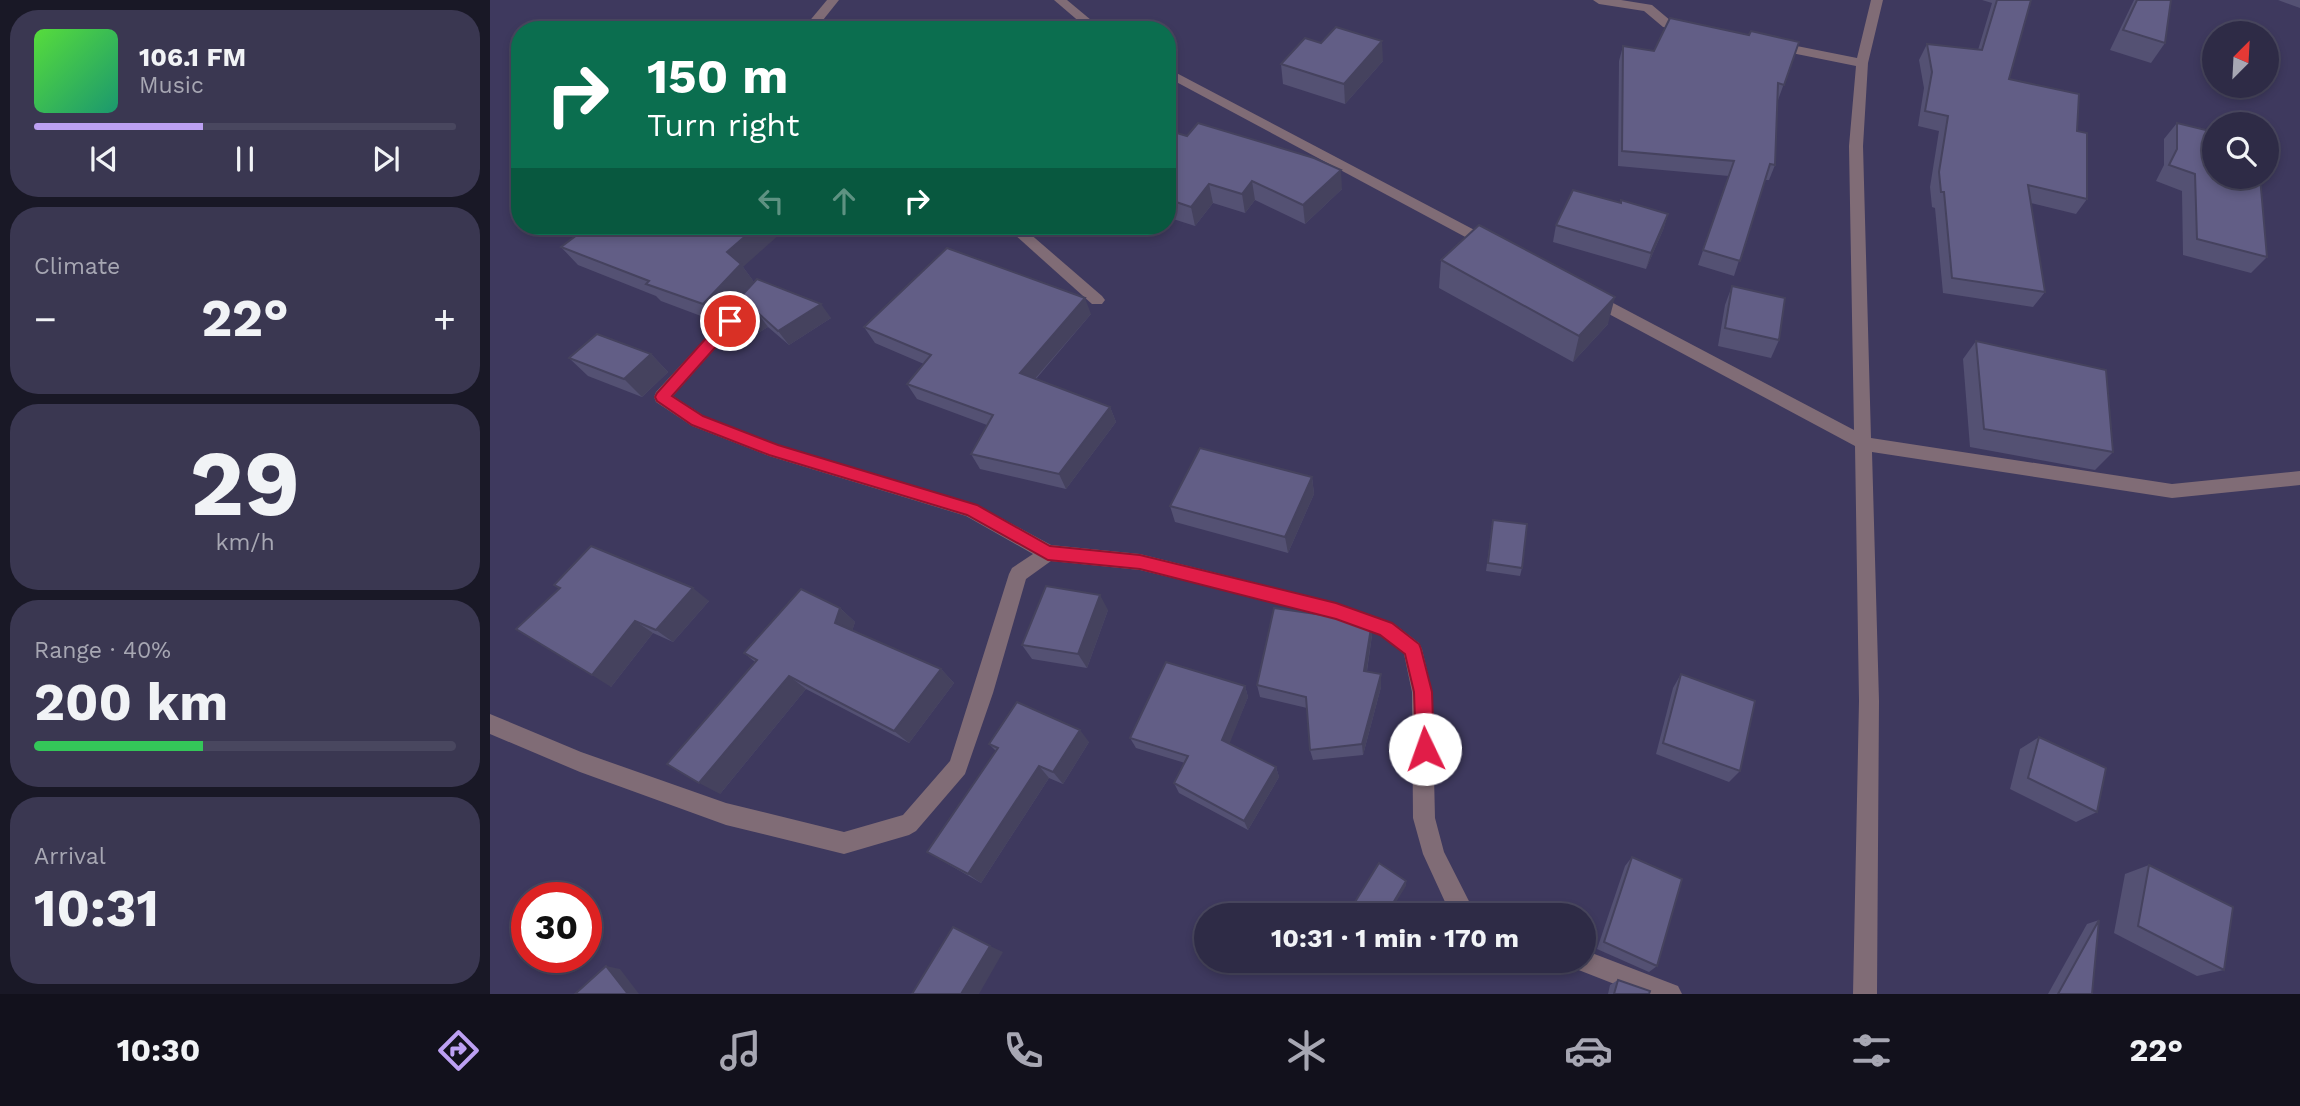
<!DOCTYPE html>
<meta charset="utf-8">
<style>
body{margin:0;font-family:"Work Sans",sans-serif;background:#3a3751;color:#f1f3f6;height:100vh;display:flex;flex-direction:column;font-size:26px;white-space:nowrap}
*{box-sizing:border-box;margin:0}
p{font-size:23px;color:#a7a7b3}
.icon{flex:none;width:38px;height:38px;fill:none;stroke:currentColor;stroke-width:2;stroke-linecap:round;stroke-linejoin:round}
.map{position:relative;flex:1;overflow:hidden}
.details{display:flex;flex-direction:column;gap:10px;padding:10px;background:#191826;width:490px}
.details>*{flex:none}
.hud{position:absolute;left:21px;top:21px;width:665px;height:214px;border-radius:28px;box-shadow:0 4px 10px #0003,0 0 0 2px #49475f;background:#0b6e4f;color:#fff;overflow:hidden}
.needle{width:46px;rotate:24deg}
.tools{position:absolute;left:1712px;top:21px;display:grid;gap:14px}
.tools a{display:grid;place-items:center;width:77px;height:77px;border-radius:50%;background:#2e2b46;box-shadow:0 4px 10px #0003,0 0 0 2px #49475f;font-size:35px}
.speed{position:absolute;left:21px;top:882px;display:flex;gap:14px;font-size:35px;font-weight:700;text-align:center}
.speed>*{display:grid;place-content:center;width:91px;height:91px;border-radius:50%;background:#2e2b46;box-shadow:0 4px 10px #0003,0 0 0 2px #49475f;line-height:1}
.speed .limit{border:10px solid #d22;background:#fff;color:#111}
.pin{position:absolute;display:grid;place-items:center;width:60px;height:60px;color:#fff;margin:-30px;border:4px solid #fff;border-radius:50%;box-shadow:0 2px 7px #0007}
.me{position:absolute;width:77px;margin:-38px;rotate:357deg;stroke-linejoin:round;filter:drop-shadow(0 0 5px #0008)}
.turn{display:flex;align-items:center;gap:24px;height:147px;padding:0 21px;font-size:32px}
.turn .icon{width:91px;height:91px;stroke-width:2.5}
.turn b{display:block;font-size:49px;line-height:60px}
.lanes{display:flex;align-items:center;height:66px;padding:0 21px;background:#0003;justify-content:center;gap:35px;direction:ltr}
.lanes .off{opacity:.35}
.big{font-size:52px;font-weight:700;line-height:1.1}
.details .widget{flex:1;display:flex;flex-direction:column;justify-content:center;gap:10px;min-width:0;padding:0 24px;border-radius:28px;background:#3a3751}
.details .dial{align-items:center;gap:0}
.dial b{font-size:91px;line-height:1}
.song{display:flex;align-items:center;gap:21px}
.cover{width:84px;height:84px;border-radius:10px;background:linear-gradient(135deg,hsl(110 70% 55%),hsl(160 70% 35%))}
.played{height:7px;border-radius:4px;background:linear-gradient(90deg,#bca0f2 40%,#49475f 40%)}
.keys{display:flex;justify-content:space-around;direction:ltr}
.heat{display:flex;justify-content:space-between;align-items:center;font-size:38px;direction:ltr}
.charge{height:10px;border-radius:5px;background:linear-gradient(90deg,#34c759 40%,#49475f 0)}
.trip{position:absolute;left:704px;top:903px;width:402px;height:70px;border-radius:35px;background:#2e2b46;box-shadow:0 4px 10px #0003,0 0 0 2px #49475f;font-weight:700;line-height:70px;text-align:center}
.menu{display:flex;height:112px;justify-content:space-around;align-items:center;background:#12111c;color:#a7a7b3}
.menu .icon{width:49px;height:49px}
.menu .active{color:#bca0f2}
.menu b{font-size:32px;color:#f1f3f6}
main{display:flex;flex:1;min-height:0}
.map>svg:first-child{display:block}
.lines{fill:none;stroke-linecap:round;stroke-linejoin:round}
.minor{fill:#806c76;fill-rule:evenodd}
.wall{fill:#545173}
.shaded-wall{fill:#45425e}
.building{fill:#625e86;stroke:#45425e;stroke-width:2}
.route{fill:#e11d48;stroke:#92132f;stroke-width:2}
</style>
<main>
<section class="details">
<div class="widget">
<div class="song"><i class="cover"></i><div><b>106.1 FM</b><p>Music</p></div></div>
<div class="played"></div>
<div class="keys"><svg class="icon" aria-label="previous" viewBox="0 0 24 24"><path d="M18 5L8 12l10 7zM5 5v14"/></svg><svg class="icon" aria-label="pause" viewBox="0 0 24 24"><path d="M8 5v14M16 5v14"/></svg><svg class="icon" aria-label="next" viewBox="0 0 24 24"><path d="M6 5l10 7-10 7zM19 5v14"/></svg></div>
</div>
<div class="widget"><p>Climate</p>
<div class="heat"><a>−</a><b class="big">22°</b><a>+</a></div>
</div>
<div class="widget dial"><b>29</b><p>km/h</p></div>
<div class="widget"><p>Range · 40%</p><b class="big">200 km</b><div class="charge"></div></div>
<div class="widget"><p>Arrival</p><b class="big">10:31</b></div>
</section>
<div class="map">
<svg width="1810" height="994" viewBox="0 0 1810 994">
<rect width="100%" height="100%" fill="#3e395e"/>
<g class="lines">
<g class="minor">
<polygon points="337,0 349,0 325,30 312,30"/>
<polygon points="564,0 577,0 613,30 599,30"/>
<polygon points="1103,0 1131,0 1162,5 1181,21 1206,28 1200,32 1173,27 1154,11 1109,4"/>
<polygon points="1381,0 1393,0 1378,63 1373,146 1381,438 1682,484 1810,471 1810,485 1682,498 1382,452 1389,701 1387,994 1363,994 1369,701 1365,446 677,77 677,68 1364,430 1359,146 1366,66 1282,49 1276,45 1282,41 1367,58"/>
<polygon points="515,226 531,226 612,296 615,300 612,304 602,304"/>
<polygon points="253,301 261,307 258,311 183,396 214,416 288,445 487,505 561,545 650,554 846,603 903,623 929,643 932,649 942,692 945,818 954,852 986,915 961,915 933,854 923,818 922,692 914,654 890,635 846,619 762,597 650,570 561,561 536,579 503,693 475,774 426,831 419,835 354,854 236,825 90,772 0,734 0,714 91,752 236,803 354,832 413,815 460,761 519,574 522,568 543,554 476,516 279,456 202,426 166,402 164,397 166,392 248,303"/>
<polygon points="1094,950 1188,986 1192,994 1150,994 1086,969 1083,961 1094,961"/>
</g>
</g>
<g class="wall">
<polygon points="1492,0 1541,0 1519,79 1587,131 1597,199 1586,214 1541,203 1555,292 1543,307 1453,293 1445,208 1442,207 1440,187 1449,131 1428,126 1434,88 1429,60 1437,44 1488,50 1502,3"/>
<polygon points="1644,0 1681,0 1675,43 1661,63 1620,50"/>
<polygon points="1788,0 1810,0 1810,8"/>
<polygon points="1309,42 1288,100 1287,100 1285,165 1279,180 1275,180 1244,276 1208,265 1239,176 1128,166 1129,61 1133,46 1164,51"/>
<polygon points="893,61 855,104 793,84 791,64"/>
<polygon points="1687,123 1777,257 1761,273 1693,255 1692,191 1666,181 1674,165 1674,139"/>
<polygon points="677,130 852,189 815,224 765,200 755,213 723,203 705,226 677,217"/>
<polygon points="1131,203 1178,214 1173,230 1156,269 1063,242 1066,225"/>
<polygon points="71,247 253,267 264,282 227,322 171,301 166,296 88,265"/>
<polygon points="951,260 1118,324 1083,362 949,288"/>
<polygon points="267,279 341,318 299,345 278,327 253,342 243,333 231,318"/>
<polygon points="1242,286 1289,340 1281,358 1228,346 1235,305"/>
<polygon points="601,314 546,379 620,407 626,422 576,489 490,469 481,454 497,425 427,399 417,384 434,364 385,343 374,327"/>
<polygon points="1486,341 1623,452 1605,470 1480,447 1473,359"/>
<polygon points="161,354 178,372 152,397 98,376 79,358"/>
<polygon points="822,477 824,494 798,553 685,522 680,506"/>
<polygon points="1003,520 1032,568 1030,576 996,571"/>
<polygon points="64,585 219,601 183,642 163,633 121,687 69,589"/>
<polygon points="350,608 365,622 362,631 451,669 464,683 419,743 316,689 230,794 265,662 254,653"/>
<polygon points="618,610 597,668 542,659 532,645"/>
<polygon points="882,622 882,635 877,671 891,687 873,755 823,760 820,750 817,708 770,697 767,685"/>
<polygon points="1191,674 1250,771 1239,782 1166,754 1183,688"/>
<polygon points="755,686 758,697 739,743 786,767 789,777 758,830 689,793 684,783 695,763 646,748 640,738"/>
<polygon points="1549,737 1607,812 1586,822 1520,789 1530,749"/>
<polygon points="599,742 573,784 559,778 491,883 437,852 506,751 499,744"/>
<polygon points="1142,857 1167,966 1159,972 1107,949 1135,866"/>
<polygon points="1659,865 1734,970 1707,976 1624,933 1635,874"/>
<polygon points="1609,920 1602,994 1558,994 1597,924"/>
<polygon points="1128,980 1159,994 1118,994 1120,985"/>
</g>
<g class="shaded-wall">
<polygon points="892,41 893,61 855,104 854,84"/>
<polygon points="851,170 852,189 815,224 813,205"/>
<polygon points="762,181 765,200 755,213 752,194"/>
<polygon points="719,184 723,203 705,226 701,207"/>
<polygon points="1178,214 1173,230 1156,269 1161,253"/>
<polygon points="267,226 299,226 253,267 264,282 227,322 213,304 237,252"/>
<polygon points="1125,297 1118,324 1083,362 1089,336"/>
<polygon points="595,298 601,314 537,388 530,373"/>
<polygon points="331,304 341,318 299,345 288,331"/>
<polygon points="267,312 278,327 253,342 242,328"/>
<polygon points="161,354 178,372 152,397 134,379"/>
<polygon points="620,407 626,422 576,489 569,474"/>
<polygon points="822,477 824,494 798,553 795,537"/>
<polygon points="203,588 219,601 183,642 166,630"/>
<polygon points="610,595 618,610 597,668 588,654"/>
<polygon points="350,608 365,622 360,638 345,623"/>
<polygon points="145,621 163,633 121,687 102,675"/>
<polygon points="882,622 882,635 875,683 874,671"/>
<polygon points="451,669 464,683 419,743 404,731"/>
<polygon points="891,674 891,687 873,755 872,744"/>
<polygon points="299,676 316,689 230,794 209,783"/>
<polygon points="755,686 758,697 737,750 732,740"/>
<polygon points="590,730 599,742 573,784 563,772"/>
<polygon points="549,766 559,778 491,883 478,874"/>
<polygon points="786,767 789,777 758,830 754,821"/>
<polygon points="916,881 916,886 898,915 896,915"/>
<polygon points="500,946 513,952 489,994 471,994"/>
<polygon points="116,966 130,969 149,994 138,994"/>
</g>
<g class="building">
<polygon points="1507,0 1541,0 1519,79 1589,94 1587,131 1597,133 1597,199 1538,185 1555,292 1462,278 1454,192 1451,192 1449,172 1458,116 1435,111 1442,72 1437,44 1492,50"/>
<polygon points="1647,0 1681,0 1675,43 1633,30"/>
<polygon points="1180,18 1259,35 1261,31 1309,42 1294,85 1288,83 1285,165 1280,164 1250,261 1213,250 1244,161 1132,151 1133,46 1164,51"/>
<polygon points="515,24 533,30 508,30"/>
<polygon points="846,27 892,41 854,84 791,64 815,38 831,43"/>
<polygon points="708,123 824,158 851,170 813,205 762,181 752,194 719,184 701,207 677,199 677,130 697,136"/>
<polygon points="1687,123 1724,132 1724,177 1770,177 1777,257 1707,239 1705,174 1679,165 1687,149"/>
<polygon points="1083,190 1131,203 1131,200 1178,214 1161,253 1066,225"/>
<polygon points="989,225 1125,297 1089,336 951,260"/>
<polygon points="99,226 267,226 237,252 251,264 213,304 156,284 159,281 71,247"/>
<polygon points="457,248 595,298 530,373 620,407 569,474 481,454 503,415 417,384 441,355 374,327"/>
<polygon points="267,279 331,304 288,331 267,312 242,328 231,318"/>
<polygon points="1242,286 1295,298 1289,340 1235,328"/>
<polygon points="107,334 161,354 134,379 79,358"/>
<polygon points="1486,341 1616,370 1623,452 1494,429"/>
<polygon points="710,448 822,477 795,537 680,506"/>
<polygon points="1003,520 1037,524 1032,568 998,563"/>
<polygon points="101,546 203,588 166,630 145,621 102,675 26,629 70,588 64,585"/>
<polygon points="556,586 610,595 588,654 532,645"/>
<polygon points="311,589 350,608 345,623 451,669 404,731 299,676 209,783 177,764 267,660 254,653"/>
<polygon points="784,608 882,622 874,671 891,674 872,744 820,750 816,697 767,685"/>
<polygon points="676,662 755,686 732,740 786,767 754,821 684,783 698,756 640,738"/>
<polygon points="1191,674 1265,701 1250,771 1173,743"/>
<polygon points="527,702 590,730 563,772 549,766 478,874 437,852 508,748 499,744"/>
<polygon points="1549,737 1616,768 1607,812 1538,778"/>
<polygon points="1142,857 1192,879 1167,966 1114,942"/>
<polygon points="889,863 916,881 896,915 857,915"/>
<polygon points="1659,865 1743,907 1734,970 1648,926"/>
<polygon points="1609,920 1602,994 1568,994"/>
<polygon points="463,927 500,946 471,994 422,994"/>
<polygon points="116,966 138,994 85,994"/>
<polygon points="1128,980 1160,991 1159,994 1124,994"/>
</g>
<polygon class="route" points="240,316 245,317 245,325 182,396 213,416 288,445 487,505 560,546 650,555 846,603 902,623 929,644 931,649 942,692 944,749 942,755 935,758 929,755 926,749 924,692 915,654 890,635 846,619 650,569 558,560 477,515 279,455 202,425 167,401 165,397 167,393 235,317"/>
</svg>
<div class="tools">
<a><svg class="needle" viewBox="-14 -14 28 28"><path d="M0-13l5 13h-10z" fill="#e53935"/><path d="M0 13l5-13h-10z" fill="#a7a7b3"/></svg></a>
<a><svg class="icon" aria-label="search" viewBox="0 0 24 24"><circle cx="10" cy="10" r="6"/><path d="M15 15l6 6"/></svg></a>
</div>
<div class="speed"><div class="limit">30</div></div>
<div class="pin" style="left:240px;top:321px;background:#d93025"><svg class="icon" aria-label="arrive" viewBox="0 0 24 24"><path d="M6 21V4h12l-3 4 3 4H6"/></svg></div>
<svg class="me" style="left:935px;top:749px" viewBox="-20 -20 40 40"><circle r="19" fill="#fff"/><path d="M0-13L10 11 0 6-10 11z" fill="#e11d48"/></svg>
<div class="trip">10:31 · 1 min · 170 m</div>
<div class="hud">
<div class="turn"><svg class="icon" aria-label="right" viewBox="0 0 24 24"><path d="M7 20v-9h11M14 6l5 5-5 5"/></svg><div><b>150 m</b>Turn right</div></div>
<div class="lanes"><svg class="icon off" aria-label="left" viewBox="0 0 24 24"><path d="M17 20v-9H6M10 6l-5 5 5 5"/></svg><svg class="icon off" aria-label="ahead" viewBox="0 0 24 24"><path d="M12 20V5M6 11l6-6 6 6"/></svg><svg class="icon" aria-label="right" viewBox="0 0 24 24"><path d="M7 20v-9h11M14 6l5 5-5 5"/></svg></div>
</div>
</div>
</main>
<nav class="menu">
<b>10:30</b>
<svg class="icon active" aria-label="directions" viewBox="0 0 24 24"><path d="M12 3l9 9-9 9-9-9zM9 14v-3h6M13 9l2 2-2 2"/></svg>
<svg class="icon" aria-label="music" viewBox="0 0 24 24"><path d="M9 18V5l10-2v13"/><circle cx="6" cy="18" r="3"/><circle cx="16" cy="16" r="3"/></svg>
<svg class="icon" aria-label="phone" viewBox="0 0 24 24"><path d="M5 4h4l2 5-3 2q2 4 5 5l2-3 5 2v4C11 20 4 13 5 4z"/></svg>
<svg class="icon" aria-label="climate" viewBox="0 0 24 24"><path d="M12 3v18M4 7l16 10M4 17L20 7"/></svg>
<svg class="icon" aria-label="car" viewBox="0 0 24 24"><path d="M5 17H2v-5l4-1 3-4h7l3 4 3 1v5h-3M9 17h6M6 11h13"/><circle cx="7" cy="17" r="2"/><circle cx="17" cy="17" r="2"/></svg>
<svg class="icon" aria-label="filters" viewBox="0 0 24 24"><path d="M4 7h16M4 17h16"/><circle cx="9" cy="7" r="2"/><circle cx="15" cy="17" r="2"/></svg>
<b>22°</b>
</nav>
